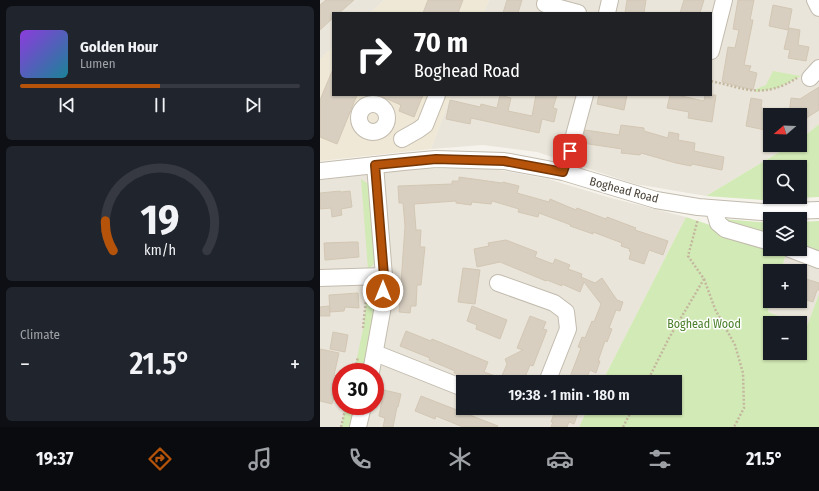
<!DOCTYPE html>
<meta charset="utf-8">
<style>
body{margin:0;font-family:"Fira Sans Condensed",sans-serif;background:#20242c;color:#f1f3f6;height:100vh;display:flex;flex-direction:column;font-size:15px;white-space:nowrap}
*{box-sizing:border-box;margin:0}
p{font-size:13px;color:#9ea1a6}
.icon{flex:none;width:22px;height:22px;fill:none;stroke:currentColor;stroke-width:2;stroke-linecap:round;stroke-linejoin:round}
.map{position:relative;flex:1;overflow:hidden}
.panel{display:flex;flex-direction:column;gap:6px;padding:6px;background:#0d0f14;width:320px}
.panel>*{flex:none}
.hud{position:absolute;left:12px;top:12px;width:380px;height:84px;border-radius:0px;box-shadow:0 1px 3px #0004;background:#202124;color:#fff;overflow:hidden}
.needle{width:26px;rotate:251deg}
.tools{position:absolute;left:443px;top:108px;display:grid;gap:8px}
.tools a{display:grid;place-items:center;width:44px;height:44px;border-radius:0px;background:#171b24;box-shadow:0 1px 3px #0004;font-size:20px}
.speed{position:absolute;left:12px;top:363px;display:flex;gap:8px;font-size:20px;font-weight:700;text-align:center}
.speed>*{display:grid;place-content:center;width:52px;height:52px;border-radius:50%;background:#171b24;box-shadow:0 1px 3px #0004;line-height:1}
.speed .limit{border:6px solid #d22;background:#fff;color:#111}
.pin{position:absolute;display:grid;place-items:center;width:34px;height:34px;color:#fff;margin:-17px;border-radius:8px;box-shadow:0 2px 6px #0006}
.me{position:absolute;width:44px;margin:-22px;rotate:0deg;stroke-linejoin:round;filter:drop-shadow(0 0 3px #0008)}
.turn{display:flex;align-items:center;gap:14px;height:84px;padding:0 16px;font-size:18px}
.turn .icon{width:52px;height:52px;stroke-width:2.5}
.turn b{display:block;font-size:28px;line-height:34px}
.big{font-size:30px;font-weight:600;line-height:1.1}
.panel .card{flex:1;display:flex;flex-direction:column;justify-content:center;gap:6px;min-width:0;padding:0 14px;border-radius:6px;background:#20242c}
.panel .dial{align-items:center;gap:0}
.dial svg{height:104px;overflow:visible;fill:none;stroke:#363941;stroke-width:7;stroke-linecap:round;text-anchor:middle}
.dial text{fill:#f1f3f6;stroke:none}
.song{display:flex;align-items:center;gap:12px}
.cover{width:48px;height:48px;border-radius:6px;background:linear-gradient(135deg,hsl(270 70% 55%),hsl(190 70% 35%))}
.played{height:4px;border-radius:2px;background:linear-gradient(90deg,#b45309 50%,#363941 50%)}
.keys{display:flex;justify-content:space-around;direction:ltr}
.heat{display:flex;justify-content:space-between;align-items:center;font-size:22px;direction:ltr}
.trip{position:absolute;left:136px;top:375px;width:226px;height:40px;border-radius:0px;background:#171b24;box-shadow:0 1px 3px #0004;font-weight:600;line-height:40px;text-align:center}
.tab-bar{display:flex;height:64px;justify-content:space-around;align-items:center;background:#090b0e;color:#9ea1a6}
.tab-bar .icon{width:28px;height:28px}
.tab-bar .active{color:#b45309}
.tab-bar b{font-size:18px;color:#f1f3f6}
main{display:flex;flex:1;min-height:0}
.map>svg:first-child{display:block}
.residential{fill:#eae5da;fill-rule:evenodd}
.education{fill:#efe8d6}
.green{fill:#d2eab5;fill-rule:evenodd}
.building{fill:#d8cfc1;stroke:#d3c7b4}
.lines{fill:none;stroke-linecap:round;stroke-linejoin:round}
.minor-casing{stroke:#c2bbae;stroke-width:18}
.path{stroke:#c4b79f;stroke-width:2.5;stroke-dasharray:2 2;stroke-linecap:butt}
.minor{stroke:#fff;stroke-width:16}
.route-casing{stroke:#753606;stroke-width:10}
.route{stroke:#b45309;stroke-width:7}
.labels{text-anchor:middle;stroke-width:3;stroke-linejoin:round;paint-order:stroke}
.street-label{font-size:12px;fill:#4b4439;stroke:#fff}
.park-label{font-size:12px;fill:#4a7f2a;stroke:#fff}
</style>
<main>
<section class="panel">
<div class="card">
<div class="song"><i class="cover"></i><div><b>Golden Hour</b><p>Lumen</p></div></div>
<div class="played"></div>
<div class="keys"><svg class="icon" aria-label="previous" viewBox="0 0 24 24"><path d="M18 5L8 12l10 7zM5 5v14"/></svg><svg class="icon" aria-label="pause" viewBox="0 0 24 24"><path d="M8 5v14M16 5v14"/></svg><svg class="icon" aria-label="next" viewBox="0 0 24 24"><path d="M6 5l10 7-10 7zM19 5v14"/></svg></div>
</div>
<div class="card dial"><svg viewBox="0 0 100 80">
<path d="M14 69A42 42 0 1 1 86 69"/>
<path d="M14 69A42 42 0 0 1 8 46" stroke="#b45309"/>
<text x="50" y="56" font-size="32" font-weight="700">19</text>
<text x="50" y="72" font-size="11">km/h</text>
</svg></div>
<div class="card"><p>Climate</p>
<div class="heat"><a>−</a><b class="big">21.5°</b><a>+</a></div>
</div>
</section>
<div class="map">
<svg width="499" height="427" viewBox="0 0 499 427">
<rect width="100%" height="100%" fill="#f6f3ec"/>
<g class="residential">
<polygon points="0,0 64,0 50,13 13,13 13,47 0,59"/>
<polygon points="169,0 499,0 499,124 480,140 480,115 450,115 450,145 471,145 386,196 315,184 217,152 163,145 111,149 131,95 391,95 391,13 164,13"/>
<path d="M169,168l59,11 63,19 75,19 -84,165h-139v26h125l-9,19h-259v-247l98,-11zM21,372h34v34h-34z"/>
<polygon points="466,254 499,266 499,294 487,326 448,312 451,301 480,301 480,271 461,271"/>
</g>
<g class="education">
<polygon points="64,0 169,0 164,13 50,13"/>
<polygon points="13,47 13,95 131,95 111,149 0,161 0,59"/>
</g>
<g class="green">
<polygon points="453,71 481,76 457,88 436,92 436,89 446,85"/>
<path d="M499,124v73l-56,3 -57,-4 85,-51h9v-5zM450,167h30v30h-30z"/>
<polygon points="41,179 47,183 52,191 57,258 53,265 48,269"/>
<polygon points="366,217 393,226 405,236 466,254 461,271 450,271 450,301 451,301 448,312 478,323 450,323 450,353 480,353 480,324 487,326 499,294 499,427 259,427 268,408 355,408 355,382 282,382"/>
<polygon points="404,219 450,223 450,240 406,225"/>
<polygon points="499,221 499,256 480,249 480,222"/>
<path d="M48,286l7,4c4,25 -6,57 -10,82h-11l9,-43z"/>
<polygon points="26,406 37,406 32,427 21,427"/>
</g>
<g class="building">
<polygon points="6,0 34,0 19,13 13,13 13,18 0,30 0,5"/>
<polygon points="108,0 143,0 138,13 103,13"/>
<polygon points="187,0 202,0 198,13 183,13"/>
<polygon points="307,0 326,0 324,13 305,13"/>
<polygon points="364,0 384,0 380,13 360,13"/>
<polygon points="418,0 434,0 430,20 433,20 424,65 431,66 429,71 437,73 433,90 402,82 408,47 415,48 419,30 413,29"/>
<polygon points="453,5 472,9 468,30 449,26"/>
<polygon points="469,28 480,30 478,45 489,47 486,61 468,58 470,50 464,49"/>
<polygon points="13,69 13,95 37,95 17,144 0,137 0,100"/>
<polygon points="499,87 499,110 480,122 480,115 469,115 471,98 480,99"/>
<polygon points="58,95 103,95 94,117 79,111 81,105"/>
<polygon points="180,95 191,98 188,111 212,116 216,95 237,95 233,108 237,109 234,122 222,119 219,133 151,118 150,124 126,119 130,100 160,107 161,104 177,108"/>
<polygon points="279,95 307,95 304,110 277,104"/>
<polygon points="350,95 357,95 384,101 385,95 396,95 392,122 368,118 369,112 347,108"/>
<polygon points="431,98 442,100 441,108 450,109 450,131 426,126"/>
<polygon points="301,125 324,128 324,131 348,138 349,132 359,134 358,140 375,143 374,151 404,157 402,170 372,164 371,166 356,163 321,153 320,155 301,153 302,149 262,143 265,130 299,135"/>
<polygon points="139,177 182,183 183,182 199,186 197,193 229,202 230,199 256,210 257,208 286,219 287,217 316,228 315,230 348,241 343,255 329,250 324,264 309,259 311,252 309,251 310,249 301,246 302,243 273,232 273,234 250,226 251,225 219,213 218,217 198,212 199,209 172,201 171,204 152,202 151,205 136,203 136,201 94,204 96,230 101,230 100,247 105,247 101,285 97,285 96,306 91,306 90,313 79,312 85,226 83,203 79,203 78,186 132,184 132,181 139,181"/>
<polygon points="20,191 21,192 30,191 32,207 21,209 22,215 12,217 11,208 0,209 0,193"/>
<polygon points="186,240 217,252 215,257 233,264 235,259 250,265 248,269 262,274 261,277 275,283 282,278 297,300 303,302 300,311 296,310 289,328 292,329 287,342 285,341 278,361 280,361 276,373 270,370 265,382 248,382 261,348 258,347 262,337 265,338 272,321 274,322 281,304 264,282 260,292 242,284 242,286 227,280 226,281 180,262 157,267 154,249 169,246 168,243"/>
<polygon points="31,242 38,242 39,257 5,260 4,243"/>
<polygon points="143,268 160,270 155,304 138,302"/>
<polygon points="480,277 499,283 499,290 497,290 493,302 483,299 486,290 480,290"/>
<polygon points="38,293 39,308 25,307 24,311 10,312 9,295"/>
<polygon points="9,306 10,316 0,316 0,307"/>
<polygon points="152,306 187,320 180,339 156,329 157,325 147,321"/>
<polygon points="210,316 226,322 223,329 227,330 213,366 210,365 203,382 158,382 134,373 135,371 109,360 110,358 80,346 86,331 111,341 112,339 168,362 164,372 181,378 187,364 185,359 203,350 197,348"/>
<polygon points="13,332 28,335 25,352 10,349"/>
<polygon points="0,349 19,353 14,375 17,376 15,385 17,386 12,404 0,401"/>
<polygon points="64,390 81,394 78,407 77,407 73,427 63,427 65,418 59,416"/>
<polygon points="101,396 178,426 177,427 143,427 116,416 115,419 95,411"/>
<polygon points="236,408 255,408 254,411 258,413 254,424 249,422 247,427 231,427 233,422 231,422"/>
</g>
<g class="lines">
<g class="minor-casing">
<g id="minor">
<polyline points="495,0 499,8"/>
<polyline points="225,4 258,13"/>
<polyline points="287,13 290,0"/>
<polyline points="391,51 404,0"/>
<polyline points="490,78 499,68"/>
<circle cx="53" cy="118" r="14"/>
<polyline points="82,139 98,130 105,125 117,95"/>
<polyline points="0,171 83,162 116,159 184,161 243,172 336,200 378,207 442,212 499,210"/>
<polyline points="243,172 246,165 265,95"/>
<polyline points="394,209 398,223 405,229 450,242"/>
<polyline points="470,249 499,260"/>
<polyline points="0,278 64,276"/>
<polyline points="178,283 234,303 246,312 248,329 227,382"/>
<polyline points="55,353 143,388"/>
<polyline points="51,372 63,306 64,276 55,165"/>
<polyline points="38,427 43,406"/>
</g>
</g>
<g class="path">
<path d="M391,81c35,8 52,18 86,-3"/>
<polyline points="384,279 395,309 415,345 423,373 424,408 414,427"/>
<polyline points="43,328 47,290"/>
<polyline points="34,372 38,357"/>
<polyline points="327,382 349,338 384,279 368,256 378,219"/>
<polyline points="21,427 26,406"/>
<polyline points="303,427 313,408"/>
</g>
<use href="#minor" class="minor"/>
</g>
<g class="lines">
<g class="route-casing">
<polyline id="route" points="63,291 64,276 55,165 116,159 184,161 243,172 250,151"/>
</g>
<use href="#route" class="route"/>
</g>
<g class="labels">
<g class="street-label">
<text transform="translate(304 190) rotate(15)" y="4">Boghead Road</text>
</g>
<g class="park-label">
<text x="384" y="328">Boghead Wood</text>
</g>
</g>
</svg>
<div class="tools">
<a><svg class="needle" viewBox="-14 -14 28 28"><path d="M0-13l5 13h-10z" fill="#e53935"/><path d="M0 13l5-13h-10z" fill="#9ea1a6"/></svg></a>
<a><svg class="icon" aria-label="search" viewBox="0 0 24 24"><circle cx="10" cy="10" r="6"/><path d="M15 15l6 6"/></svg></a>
<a><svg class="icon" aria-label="layers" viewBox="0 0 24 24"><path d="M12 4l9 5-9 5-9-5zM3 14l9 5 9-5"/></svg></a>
<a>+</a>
<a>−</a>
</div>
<div class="speed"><div class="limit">30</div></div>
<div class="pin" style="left:250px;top:151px;background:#d93025"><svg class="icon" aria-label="arrive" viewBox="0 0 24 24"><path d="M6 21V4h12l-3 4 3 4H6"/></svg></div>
<svg class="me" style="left:63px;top:291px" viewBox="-20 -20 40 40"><circle r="17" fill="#b45309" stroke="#fff" stroke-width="3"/><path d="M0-11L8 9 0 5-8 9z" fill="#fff"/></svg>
<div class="trip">19:38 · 1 min · 180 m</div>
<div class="hud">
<div class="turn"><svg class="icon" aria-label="right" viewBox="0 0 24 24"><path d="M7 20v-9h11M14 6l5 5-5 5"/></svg><div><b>70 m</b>Boghead Road</div></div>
</div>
</div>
</main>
<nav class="tab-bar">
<b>19:37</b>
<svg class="icon active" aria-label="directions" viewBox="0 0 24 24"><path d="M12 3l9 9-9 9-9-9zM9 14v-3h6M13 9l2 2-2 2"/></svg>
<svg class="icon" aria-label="music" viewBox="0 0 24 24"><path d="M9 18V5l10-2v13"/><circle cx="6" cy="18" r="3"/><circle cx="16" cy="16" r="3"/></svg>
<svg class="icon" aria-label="phone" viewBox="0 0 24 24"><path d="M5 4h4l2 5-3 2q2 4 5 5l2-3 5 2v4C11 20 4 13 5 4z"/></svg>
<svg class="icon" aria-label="climate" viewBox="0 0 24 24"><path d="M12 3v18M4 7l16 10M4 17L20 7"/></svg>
<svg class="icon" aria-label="car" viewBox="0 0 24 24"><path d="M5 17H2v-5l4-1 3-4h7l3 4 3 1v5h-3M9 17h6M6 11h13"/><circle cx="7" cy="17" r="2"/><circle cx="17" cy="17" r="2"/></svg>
<svg class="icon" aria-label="filters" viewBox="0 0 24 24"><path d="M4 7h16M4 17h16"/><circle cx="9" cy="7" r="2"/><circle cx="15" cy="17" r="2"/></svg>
<b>21.5°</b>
</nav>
